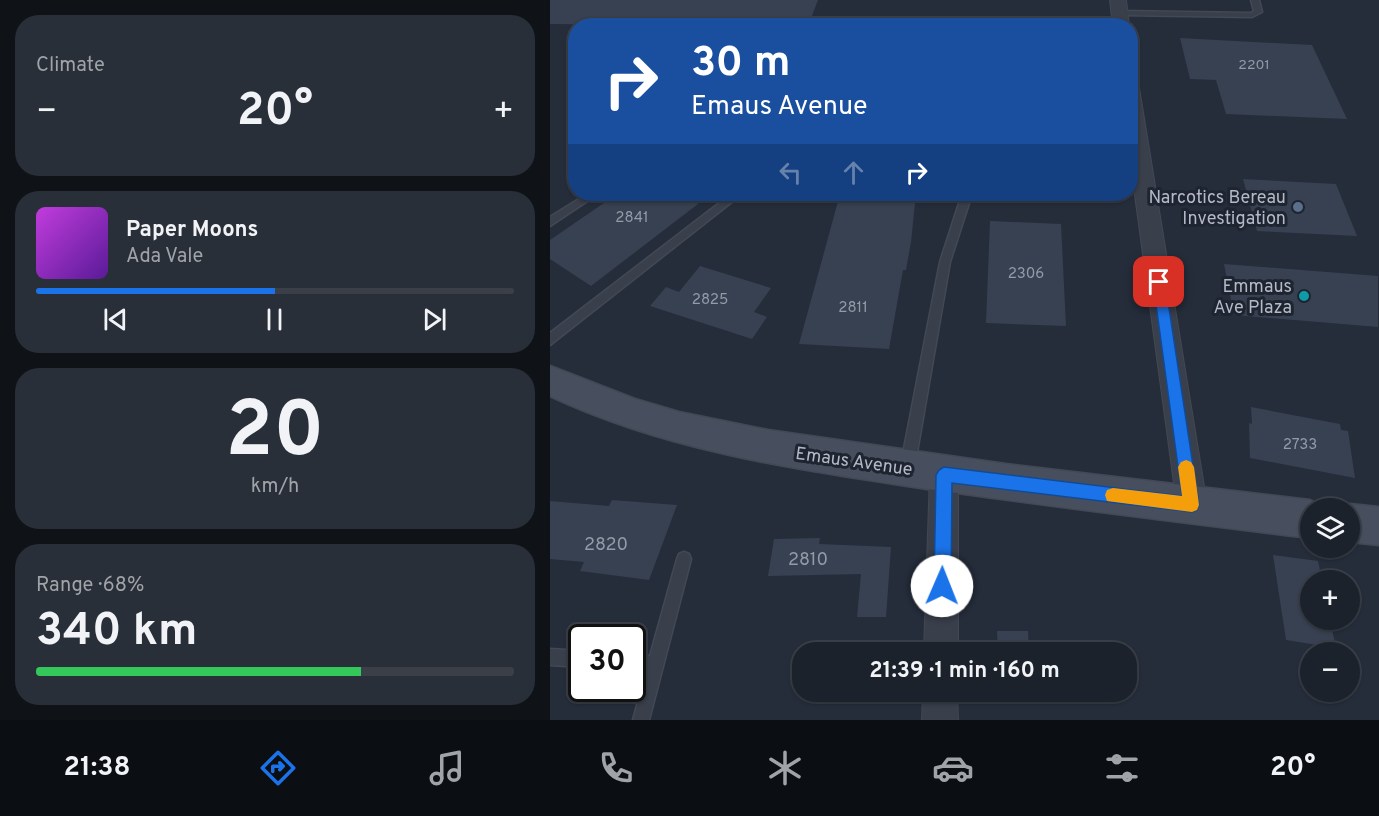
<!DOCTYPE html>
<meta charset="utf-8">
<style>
body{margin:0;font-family:Overpass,sans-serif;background:#292f38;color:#f1f3f6;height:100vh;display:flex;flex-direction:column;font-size:22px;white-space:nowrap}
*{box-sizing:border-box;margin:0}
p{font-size:20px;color:#a0a4a9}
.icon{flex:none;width:33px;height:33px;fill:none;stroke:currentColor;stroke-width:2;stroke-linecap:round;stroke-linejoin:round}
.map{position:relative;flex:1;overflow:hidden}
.drawer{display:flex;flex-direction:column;gap:15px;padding:15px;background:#0f1318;width:550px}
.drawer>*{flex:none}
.banner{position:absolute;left:18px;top:18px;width:570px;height:183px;border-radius:24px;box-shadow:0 2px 4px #0004,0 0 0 2px #3a3f48;background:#1a4fa0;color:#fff;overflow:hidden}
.controls{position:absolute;left:750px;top:498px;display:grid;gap:12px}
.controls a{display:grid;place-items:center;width:60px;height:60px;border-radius:50%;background:#1c222c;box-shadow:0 2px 4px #0004,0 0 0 2px #3a3f48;font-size:30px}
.speed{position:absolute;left:18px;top:624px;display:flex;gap:12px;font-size:30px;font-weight:700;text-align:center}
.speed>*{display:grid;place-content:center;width:78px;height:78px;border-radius:50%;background:#1c222c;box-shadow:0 2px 4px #0004,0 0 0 2px #3a3f48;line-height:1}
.speed .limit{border:3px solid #111;border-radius:9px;background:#fff;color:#111}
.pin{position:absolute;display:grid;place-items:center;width:51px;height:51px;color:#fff;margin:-26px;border-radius:12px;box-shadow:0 3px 9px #0006}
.me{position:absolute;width:66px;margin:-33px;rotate:1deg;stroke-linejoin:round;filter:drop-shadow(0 0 4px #0008)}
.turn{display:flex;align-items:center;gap:21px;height:126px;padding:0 24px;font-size:27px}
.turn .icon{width:78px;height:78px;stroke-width:2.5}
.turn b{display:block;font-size:42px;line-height:51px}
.lanes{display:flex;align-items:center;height:57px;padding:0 24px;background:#0003;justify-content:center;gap:30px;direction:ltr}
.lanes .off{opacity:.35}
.big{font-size:45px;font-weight:700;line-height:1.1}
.drawer .tile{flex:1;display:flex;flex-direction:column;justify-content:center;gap:9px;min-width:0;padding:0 21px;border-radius:24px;background:#292f38}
.drawer .dial{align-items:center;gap:0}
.dial b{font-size:78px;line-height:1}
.song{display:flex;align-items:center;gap:18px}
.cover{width:72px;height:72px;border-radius:9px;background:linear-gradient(135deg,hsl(290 70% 55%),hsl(270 70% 35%))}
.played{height:6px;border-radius:3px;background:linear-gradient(90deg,#1a73e8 50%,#3a3f48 50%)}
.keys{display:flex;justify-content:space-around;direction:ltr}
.heat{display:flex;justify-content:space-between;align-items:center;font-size:33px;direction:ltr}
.charge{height:9px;border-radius:4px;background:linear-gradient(90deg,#34c759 68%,#3a3f48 0)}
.trip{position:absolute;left:242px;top:642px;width:345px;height:60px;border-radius:24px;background:#1c222c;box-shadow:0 2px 4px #0004,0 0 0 2px #3a3f48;font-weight:700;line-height:60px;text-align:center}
.tab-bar{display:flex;height:96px;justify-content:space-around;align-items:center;background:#0b0e12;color:#a0a4a9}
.tab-bar .icon{width:42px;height:42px}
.tab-bar .active{color:#1a73e8}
.tab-bar b{font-size:27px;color:#f1f3f6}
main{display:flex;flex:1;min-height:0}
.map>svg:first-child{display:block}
.building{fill:#374151}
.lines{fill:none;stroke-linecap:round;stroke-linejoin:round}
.lane-casing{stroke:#424854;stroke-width:3}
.street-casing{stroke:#424854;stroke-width:2}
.secondary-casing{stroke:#424854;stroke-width:3}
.lane{fill:#393f4b;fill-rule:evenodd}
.street{fill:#393f4b;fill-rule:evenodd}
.secondary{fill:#474e5e;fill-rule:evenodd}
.route{fill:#1a73e8;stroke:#114b97;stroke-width:1.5}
.slow{fill:#f59e0b}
.service-dot{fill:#5c6f8a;stroke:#1e2430;stroke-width:2}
.culture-dot{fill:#0f9aa8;stroke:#1e2430;stroke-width:2}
.labels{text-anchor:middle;stroke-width:6;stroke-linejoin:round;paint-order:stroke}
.far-number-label{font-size:14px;fill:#939aa8}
.number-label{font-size:15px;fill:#939aa8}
.poi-label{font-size:18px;fill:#b4bac7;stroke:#1e2430;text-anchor:end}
.street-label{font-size:18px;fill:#b4bac7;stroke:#1e2430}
.near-number-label{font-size:18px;fill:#939aa8}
</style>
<main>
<section class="drawer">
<div class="tile"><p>Climate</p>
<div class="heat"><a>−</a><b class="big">20°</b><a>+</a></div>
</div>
<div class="tile">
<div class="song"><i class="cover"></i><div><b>Paper Moons</b><p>Ada Vale</p></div></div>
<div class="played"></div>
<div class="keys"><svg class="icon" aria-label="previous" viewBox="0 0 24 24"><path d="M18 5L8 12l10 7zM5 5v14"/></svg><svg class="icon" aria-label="pause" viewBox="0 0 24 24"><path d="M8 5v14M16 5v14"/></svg><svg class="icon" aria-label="next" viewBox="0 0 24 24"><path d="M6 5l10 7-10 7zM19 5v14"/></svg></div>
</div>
<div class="tile dial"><b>20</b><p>km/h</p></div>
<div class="tile"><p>Range · 68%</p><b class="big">340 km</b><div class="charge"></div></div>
</section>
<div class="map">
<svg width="829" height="720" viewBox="0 0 829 720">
<rect width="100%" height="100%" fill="#252d3b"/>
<g class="building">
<polygon points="0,0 268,0 258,26 0,24"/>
<polygon points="630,38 762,45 797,119 676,114 666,80 640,79"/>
<polygon points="693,179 786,184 807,236 707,231"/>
<polygon points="67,194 161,194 41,286 0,259 0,240"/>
<polygon points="290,194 366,194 361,242 356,270 353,270 339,349 249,344"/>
<polygon points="440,221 511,224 516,326 436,323"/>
<polygon points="674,264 828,276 828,327 684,315"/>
<polygon points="150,266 221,288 204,312 217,317 202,339 100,306 116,287 129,292"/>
<polygon points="701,407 790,424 791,430 798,431 805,478 700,458 699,423 702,424"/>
<polygon points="62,500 127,505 99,580 30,571 34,562 0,559 0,501 59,506"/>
<polygon points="270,538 269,544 341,547 336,617 307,617 311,574 218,576 224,539"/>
<polygon points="723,555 768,561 772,580 760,580 760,620 780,620 786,648 736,640"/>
<polygon points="447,631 478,631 479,652 448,652"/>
</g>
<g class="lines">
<g class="lane-casing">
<g id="lane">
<polygon points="701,0 709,0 712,12 702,17 570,15 566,13 570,11 701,13 704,11"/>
<polygon points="37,194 48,194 0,226 0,217"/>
<polygon points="181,194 192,194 0,345 0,333"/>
<polygon points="412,194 422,194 400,262 365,464 363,468 358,470 353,468 351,464 390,262"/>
<polygon points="134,552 139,554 141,559 99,720 83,720 96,672 82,671 82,655 100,656 127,559 129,554"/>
<polygon points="0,649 32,651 32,667 0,665"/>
</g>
</g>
<g class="street-casing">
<g id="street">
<polygon points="560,0 576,0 579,26 563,26"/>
<polygon points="580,83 589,88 657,505 652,515 642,519 632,515 627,505 580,158"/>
<polygon points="394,461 404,465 408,475 408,652 374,652 380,475 384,465"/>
<polygon points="373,692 407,692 408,720 372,720"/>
</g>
</g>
<g class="secondary-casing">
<g id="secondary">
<path d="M0,366l85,33 44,13 89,18 238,34 304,36 15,8h-15v30c-132,-16 -264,-32 -396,-51 -125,-19 -249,-37 -364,-91z"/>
<polygon points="800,504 829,507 829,545 800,542 800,508 788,508"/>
</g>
</g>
<use href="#lane" class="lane"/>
<use href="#street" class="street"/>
<use href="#secondary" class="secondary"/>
</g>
<polygon class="route" points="609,277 615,282 649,505 647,510 642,512 402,483 401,586 398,592 392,594 386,592 384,586 386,475 389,470 394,467 632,496 603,282"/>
<polygon class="slow" points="636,460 641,462 644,467 649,505 647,510 642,512 557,501 555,495 557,490 563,488 632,496 628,467 631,462"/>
<circle class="service-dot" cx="748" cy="207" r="6"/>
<circle class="culture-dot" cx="754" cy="296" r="6"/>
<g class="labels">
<g class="far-number-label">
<text x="704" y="69">2201</text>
</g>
<g class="number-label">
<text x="82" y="222">2841</text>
<text x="476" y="278">2306</text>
<text x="160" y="304">2825</text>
<text x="303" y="312">2811</text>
<text x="750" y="449">2733</text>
</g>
<g class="poi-label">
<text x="736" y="203">Narcotics Bereau<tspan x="736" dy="21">Investigation</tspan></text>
<text x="742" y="292">Emmaus<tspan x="742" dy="21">Ave Plaza</tspan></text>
</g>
<g class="street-label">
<text transform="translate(304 461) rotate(8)" y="6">Emaus Avenue</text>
</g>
<g class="near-number-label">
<text x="56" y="550">2820</text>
<text x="258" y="565">2810</text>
</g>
</g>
</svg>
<div class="controls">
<a><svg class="icon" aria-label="layers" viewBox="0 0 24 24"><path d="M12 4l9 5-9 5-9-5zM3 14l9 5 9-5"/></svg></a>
<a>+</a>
<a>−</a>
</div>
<div class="speed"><div class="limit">30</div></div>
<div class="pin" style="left:609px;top:282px;background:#d93025"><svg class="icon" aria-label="arrive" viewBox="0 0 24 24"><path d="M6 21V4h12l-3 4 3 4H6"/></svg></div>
<svg class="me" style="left:392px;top:586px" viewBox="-20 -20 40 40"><circle r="19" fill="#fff"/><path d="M0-13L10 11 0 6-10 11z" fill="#1a73e8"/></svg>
<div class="trip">21:39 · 1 min · 160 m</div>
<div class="banner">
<div class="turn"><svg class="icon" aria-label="right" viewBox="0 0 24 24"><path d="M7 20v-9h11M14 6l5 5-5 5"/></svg><div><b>30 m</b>Emaus Avenue</div></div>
<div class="lanes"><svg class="icon off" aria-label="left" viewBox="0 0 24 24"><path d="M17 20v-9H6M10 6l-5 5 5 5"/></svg><svg class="icon off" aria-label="ahead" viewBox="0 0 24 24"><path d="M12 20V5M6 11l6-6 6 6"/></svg><svg class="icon" aria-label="right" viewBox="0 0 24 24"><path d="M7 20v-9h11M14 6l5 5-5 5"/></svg></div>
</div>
</div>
</main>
<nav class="tab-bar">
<b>21:38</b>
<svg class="icon active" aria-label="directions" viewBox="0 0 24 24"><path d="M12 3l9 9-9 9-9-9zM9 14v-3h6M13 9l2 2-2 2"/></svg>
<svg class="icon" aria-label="music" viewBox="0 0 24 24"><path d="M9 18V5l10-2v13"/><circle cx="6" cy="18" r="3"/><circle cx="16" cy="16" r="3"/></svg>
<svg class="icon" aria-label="phone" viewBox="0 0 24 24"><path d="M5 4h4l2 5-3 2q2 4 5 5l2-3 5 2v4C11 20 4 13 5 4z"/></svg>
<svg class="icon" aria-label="climate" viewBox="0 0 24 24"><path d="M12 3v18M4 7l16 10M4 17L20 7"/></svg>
<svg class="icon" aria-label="car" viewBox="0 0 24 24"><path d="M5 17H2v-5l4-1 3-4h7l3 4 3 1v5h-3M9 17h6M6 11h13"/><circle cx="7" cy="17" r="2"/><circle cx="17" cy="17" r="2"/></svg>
<svg class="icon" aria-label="filters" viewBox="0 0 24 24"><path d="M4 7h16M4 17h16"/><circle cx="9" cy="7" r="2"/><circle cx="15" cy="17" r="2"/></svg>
<b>20°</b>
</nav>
